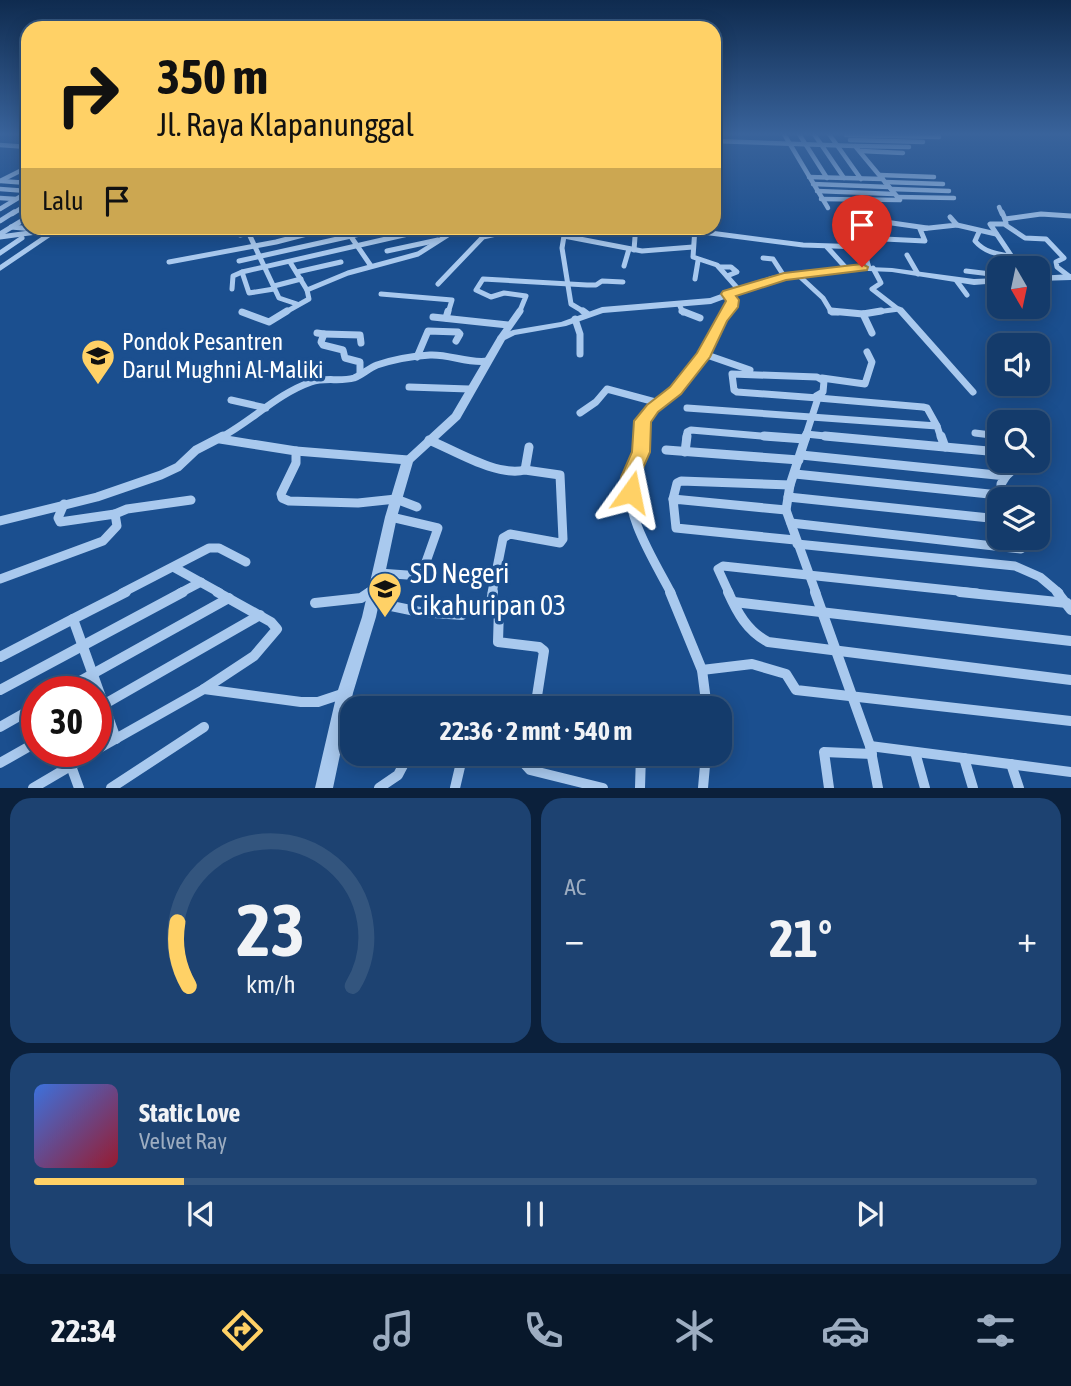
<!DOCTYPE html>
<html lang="id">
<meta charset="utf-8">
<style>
body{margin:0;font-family:"Asap Condensed",sans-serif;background:#1d4271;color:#f1f3f6;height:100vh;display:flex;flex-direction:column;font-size:26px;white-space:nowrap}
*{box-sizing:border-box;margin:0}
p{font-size:23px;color:#9dadc1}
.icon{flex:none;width:38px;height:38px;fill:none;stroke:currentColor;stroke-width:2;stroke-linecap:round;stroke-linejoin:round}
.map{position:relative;height:788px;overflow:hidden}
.details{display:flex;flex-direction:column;gap:10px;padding:10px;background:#0b203b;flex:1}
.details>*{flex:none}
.banner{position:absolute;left:21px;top:21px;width:700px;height:214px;border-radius:21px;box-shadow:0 4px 18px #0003,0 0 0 2px #33557e;background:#ffd166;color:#111;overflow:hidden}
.needle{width:46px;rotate:171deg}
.fabs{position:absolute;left:987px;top:256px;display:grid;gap:14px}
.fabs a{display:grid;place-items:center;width:63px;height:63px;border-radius:14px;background:#143b6b;box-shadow:0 4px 18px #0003,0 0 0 2px #33557e;font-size:35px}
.speed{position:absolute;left:21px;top:676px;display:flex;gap:14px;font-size:35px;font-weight:700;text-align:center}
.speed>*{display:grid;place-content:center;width:91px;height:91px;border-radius:50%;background:#143b6b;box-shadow:0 4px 18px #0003,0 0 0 2px #33557e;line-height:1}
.speed .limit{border:10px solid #d22;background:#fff;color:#111}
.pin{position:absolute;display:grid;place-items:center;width:60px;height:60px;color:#fff;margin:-72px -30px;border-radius:50% 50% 50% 0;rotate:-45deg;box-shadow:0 0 7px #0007}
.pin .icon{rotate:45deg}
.me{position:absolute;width:77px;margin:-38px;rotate:12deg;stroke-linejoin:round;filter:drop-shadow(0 0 5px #0008)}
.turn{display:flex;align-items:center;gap:24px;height:147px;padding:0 21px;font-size:32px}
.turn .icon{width:91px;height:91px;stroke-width:2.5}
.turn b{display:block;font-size:49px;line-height:60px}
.then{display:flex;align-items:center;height:66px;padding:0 21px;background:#0003;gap:14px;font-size:26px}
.big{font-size:52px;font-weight:700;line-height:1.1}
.details .card{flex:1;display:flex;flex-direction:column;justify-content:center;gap:10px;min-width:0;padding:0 24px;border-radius:21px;background:#1d4271}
.details .dial{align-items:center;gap:0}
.dial svg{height:182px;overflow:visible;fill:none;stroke:#33557e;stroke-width:7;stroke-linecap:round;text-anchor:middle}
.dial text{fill:#f1f3f6;stroke:none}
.song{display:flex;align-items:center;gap:21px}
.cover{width:84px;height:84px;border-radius:10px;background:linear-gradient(135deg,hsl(220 70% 55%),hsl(350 70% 35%))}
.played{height:7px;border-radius:4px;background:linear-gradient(90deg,#ffd166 15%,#33557e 15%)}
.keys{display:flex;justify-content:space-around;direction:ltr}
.heat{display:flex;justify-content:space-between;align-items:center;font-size:38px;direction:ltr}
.details .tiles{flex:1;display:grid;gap:10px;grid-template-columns:1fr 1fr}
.card:last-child{grid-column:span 2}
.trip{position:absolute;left:340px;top:696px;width:392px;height:70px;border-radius:21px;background:#143b6b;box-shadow:0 4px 18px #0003,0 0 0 2px #33557e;font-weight:700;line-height:70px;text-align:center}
.dock{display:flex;height:112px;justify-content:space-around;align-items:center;background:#08182b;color:#9dadc1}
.dock .icon{width:49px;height:49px}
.dock .active{color:#ffd166}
.dock b{font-size:32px;color:#f1f3f6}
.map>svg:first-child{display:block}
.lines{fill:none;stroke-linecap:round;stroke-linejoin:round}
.minor-far4{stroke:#a9c9ee;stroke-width:4.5}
.minor-far3{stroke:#a9c9ee;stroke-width:5}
.minor-far2{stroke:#a9c9ee;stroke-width:7}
.minor-far1{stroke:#a9c9ee;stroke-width:9}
.minor{stroke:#a9c9ee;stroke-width:10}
.tertiary{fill:#a9c9ee;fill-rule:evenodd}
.route{fill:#ffd166;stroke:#a68842;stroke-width:2}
.labels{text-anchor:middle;stroke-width:7;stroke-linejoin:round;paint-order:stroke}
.poi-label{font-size:24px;fill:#fff;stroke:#1b4f8f;text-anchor:start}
.near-poi-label{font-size:28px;fill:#fff;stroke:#1b4f8f;text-anchor:start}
</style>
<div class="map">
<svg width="1071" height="788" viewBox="0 0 1071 788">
<rect width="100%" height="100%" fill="#1b4f8f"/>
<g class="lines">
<g class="minor-far4">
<polyline points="784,134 828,208"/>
<polyline points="799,134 827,178"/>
<polyline points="814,134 844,178"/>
<polyline points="829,134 861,179"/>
<polyline points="846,135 939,137 937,134"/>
<polyline points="850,140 923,142"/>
<polyline points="714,141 855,146 900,200 821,199"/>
<polyline points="0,145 28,147"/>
<polyline points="855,146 909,147"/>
<polyline points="861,151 903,153"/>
<polyline points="880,175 934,177"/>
<polyline points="809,177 883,179"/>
<polyline points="0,181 28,167"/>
<polyline points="1,181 28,183"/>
<polyline points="885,182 943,184"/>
<polyline points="813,184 889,187"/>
<polyline points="0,189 27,191"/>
<polyline points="891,189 949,191"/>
<polyline points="817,191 894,194"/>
<polyline points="897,197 954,198"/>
<polyline points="0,198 16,199"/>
<polyline points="999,207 1002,214"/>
<polyline points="0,209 28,192"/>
<polyline points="12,214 28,204"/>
</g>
<g class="minor-far3">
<polyline points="1002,212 1005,219"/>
<polyline points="0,221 14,212"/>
<polyline points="1006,223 1005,219 1041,214 1071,216"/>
<polyline points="957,225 996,234"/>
<polyline points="11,227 45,230"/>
<polyline points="345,228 371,266"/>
<polyline points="569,228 564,236 642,251 693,247"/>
<polyline points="695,228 693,257 717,265 739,290"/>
<polyline points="480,230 483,228"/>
<polyline points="695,231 803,245 863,247 869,268"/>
<polyline points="81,232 87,228"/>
<polyline points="166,232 172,228"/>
<path d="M979,232l-4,9c16,19 40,11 60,22l1,5"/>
<polyline points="0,234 28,217"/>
<polyline points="144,234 151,228"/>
<polyline points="249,234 279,298 297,304"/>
<polyline points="240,235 269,229"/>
<polyline points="564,236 562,248 571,304 586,313"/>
<polyline points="0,237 51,230"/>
<polyline points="861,240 841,218 857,218 927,228"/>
<polyline points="827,247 846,268"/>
<polyline points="863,247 861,240 864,238 925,241 920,229 957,225 950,217"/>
<polyline points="634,250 635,237"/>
<polyline points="387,251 438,240"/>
<polyline points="0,253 22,238"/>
<polyline points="907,255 918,274"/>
<polyline points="1012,257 990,224 1004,224 1025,238 1046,239 1064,258 1056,262 1057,267 1070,277"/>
<polyline points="763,258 773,259 784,276"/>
<polyline points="239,261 387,228"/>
<polyline points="169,262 276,242 330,228"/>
<polyline points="624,266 629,249"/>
<polyline points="719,267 731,267 737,272 727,276"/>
<polyline points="0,268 59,228"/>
<polyline points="873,268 881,283 872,289 903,313"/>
<polyline points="966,271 999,275"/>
<polyline points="297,272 341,262"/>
<polyline points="1038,273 1042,278"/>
<polyline points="797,274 823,298 832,313 838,313"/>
<polyline points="695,279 698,261"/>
<polyline points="956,280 967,295"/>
<polyline points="438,284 483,237 505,232 510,228"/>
<polyline points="274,286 301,279"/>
<polyline points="232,289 233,276 242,272"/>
<polyline points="274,289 249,293 242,272 430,229 438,229 448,235 418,254 348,273 307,290"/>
<polyline points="381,294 452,300 448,313"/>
<polyline points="679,304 683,313"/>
<polyline points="242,312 245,313"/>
<polyline points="284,313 309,299 307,290 290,262"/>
<polyline points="519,313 526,296 504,293 491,297 476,290 483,279 587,285 596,285 602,281 623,282"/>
<polyline points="725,313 732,300 727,294"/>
<polyline points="869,313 899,309"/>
</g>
<g class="minor-far2">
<polyline points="583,311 587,314"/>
<polyline points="682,311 700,318"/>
<polyline points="831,311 863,314 881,311"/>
<polyline points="901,311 973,392"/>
<polyline points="242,312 269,322 287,311"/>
<polyline points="863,314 872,333"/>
<polyline points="433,317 508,325"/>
<polyline points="446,318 448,311"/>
<polyline points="575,319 580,334 580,354"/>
<polyline points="317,333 324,334 321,342 323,345 343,350 345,358 360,362 360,374"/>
<polyline points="324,334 360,335 361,343"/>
<polyline points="501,338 520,311"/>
<polyline points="704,354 750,370"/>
<polyline points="417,357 428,331 458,332 460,334 456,341"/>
<polyline points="822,378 865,384 872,362 867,352"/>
<polyline points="409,387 469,389"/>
<polyline points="818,398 923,407 927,408 937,426"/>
<polyline points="231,400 266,408"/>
<polyline points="687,408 937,426 941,438"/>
<polyline points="580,413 596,402 607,389 659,403"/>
<polyline points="975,433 999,436"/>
<polyline points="806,434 844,438"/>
<path d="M220,438c32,-17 57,-44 91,-56 14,-5 29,0 43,-4 8,-3 15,-10 23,-13 15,-5 37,-9 53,-10 20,-1 38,9 58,6"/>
<polyline points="643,438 645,416 686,379 704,354 726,311"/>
<polyline points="686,438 687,432 691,430 786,438"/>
<polyline points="805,438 818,398 737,392 734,390 732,374 817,377 824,381 823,392 816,396"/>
</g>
<g class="minor-far1">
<path d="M643,436c-2,17 -10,27 -13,41 -7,36 25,85 41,116"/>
<polyline points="764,436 805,439"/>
<polyline points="806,436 790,485 786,510 816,593"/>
<polyline points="825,436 999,452"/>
<polyline points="941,436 945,447"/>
<polyline points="220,439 296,451 296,463 281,494 282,498 289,501 358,503 396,499 417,507"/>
<path d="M429,440c27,11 68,37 96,30l4,-23"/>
<polyline points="666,450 799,460"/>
<polyline points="296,451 408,460"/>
<polyline points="685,452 687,436"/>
<polyline points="801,455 1006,476 1001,484 1001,499"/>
<polyline points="795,474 999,495"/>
<polyline points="1006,476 1023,460"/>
<polyline points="788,497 999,519"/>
<polyline points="673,499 677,483 681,481 790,485"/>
<polyline points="786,510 673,499 676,528 795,540"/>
<polyline points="115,514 127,509 191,500"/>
<polyline points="0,521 97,497 161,475 178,467 196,450 223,436"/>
<polyline points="791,523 1021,549 1026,546 1021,537"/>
<polyline points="797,544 1015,566 1040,577 1059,593"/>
<polyline points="175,568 220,593"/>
<polyline points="379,573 421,576 438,528 391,517"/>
<polyline points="0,579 103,541 117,526 115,514 60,522 58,518 64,504"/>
<polyline points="122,593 209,548 219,548 246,562"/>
<polyline points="180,593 201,582"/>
<polyline points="368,593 375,588"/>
<polyline points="492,593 503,538 510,534 560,543 563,539 560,475 525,470"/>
<polyline points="729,593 718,569 723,566 977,593"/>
</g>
<g class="minor">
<polyline points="493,592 491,601 499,608 498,642 539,647 544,651 535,709"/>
<polyline points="670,592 702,670 707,709"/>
<path d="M728,592c9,20 19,39 40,50l303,38"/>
<polyline points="815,592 870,746 878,788"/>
<polyline points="960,592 1067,603"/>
<polyline points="1057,592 1071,610"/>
<polyline points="372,602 420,612 462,615"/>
<polyline points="734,602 1071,641"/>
<polyline points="315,603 361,598 370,592"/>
<polyline points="73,619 126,592"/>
<polyline points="0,657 73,619 116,739"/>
<polyline points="702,670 752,664 786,674 796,690 1071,721"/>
<polyline points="204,689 254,656 277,629 271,622 217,592"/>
<polyline points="0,690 183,592"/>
<polyline points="62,691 229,598"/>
<polyline points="96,709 260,615"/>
<polyline points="435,709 455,703 479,709"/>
<polyline points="485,709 506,699 533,709"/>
<polyline points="0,727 37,706"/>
<polyline points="870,746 1071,772"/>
<polyline points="96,750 204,689 301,702 318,702 345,693"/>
<polyline points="915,752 925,788"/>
<polyline points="522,754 521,760 530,770 603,788"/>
<polyline points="964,758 973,788"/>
<polyline points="0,763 37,742"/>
<polyline points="1011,764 1019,788"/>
<polyline points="71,766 79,788"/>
<polyline points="33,788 96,751"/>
<polyline points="111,788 204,727"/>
<polyline points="379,788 398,775 409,754"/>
<polyline points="455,788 463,754"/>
<polyline points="640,788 641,754"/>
<polyline points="703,788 706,754"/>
<polyline points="829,788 824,752 872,754"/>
</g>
<g class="tertiary">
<polygon points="846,266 892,268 974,279 999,278 999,283 974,285 892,272 846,270 773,281 711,304 603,313 566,326 515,335 505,340 460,419 413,462 397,517 376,617 353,693 333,788 315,788 337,693 362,617 385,517 402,460 452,414 498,336 513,330 561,322 602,307 710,298 771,276"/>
<polygon points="1071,274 1071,280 1038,281 1038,276"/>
</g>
</g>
<linearGradient id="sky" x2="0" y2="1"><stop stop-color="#0f2b4f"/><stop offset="0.55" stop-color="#39639b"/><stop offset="1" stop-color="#39639b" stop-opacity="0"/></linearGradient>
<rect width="1071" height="244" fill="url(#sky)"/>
<polygon class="route" points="862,264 868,267 867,270 786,280 736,296 739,300 738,307 727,321 710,357 681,394 658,412 651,422 650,452 639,477 641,492 638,497 625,497 621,477 632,452 634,421 647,405 670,387 697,353 726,301 721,294 723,291 784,273"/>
<defs>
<g id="school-pin" transform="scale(1.75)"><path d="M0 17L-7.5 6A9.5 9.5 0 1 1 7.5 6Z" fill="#ffd166" stroke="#1b4f8f"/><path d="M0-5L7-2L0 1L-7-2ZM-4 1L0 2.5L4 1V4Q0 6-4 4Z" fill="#111"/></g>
</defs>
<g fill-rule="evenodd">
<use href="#school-pin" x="98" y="356"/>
<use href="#school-pin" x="385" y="589"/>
</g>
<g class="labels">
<g class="poi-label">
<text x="122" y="350">Pondok Pesantren<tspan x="122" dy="28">Darul Mughni Al-Maliki</tspan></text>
</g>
<g class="near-poi-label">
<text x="410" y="583">SD Negeri<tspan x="410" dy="32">Cikahuripan 03</tspan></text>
</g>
</g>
</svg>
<div class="fabs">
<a><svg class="needle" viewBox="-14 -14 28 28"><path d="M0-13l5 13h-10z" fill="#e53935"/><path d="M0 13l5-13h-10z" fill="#9dadc1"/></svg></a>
<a><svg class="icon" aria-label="sound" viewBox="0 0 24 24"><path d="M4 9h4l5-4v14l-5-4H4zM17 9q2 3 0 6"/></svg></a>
<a><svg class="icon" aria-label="search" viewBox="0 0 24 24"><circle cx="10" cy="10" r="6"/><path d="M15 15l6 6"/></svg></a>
<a><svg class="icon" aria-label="layers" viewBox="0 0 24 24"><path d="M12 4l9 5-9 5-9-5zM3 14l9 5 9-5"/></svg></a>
</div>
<div class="speed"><div class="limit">30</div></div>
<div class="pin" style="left:862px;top:267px;background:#d93025"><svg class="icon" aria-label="arrive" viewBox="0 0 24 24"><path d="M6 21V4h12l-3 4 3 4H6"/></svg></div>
<svg class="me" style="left:631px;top:492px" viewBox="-20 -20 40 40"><path d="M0-17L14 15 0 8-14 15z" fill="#ffd166" stroke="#fff" stroke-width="4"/></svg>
<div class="trip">22:36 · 2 mnt · 540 m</div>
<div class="banner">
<div class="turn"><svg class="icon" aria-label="right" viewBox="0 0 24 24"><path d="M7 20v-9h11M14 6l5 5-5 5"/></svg><div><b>350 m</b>Jl. Raya Klapanunggal</div></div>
<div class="then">Lalu<svg class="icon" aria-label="arrive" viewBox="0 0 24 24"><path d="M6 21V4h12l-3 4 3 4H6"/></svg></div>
</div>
</div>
<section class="details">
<div class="tiles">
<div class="card dial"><svg viewBox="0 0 100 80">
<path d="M14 69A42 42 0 1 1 86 69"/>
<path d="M14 69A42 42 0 0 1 9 41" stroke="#ffd166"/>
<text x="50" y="56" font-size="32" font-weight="700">23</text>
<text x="50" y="72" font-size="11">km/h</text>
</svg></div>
<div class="card"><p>AC</p>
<div class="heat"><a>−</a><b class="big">21°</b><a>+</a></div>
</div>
<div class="card">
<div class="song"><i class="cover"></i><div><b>Static Love</b><p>Velvet Ray</p></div></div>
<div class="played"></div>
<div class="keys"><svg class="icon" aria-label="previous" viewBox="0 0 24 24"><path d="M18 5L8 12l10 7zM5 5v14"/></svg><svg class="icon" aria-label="pause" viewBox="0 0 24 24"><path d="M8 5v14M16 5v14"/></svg><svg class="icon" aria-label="next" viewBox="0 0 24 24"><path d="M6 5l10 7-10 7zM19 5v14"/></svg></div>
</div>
</div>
</section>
<nav class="dock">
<b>22:34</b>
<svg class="icon active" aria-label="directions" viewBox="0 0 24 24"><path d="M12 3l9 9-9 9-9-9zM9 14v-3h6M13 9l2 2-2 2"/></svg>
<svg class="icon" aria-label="music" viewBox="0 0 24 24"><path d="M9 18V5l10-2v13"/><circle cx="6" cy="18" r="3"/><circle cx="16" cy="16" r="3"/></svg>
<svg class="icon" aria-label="phone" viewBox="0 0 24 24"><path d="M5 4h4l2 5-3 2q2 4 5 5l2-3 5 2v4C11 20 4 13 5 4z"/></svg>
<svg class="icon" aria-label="climate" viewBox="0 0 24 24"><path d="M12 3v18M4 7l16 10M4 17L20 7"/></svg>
<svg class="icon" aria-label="car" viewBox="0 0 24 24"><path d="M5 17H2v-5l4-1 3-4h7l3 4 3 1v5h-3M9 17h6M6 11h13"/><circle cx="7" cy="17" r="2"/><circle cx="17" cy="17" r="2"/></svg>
<svg class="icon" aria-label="filters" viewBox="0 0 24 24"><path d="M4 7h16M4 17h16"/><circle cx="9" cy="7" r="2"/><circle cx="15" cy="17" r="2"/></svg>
</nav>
